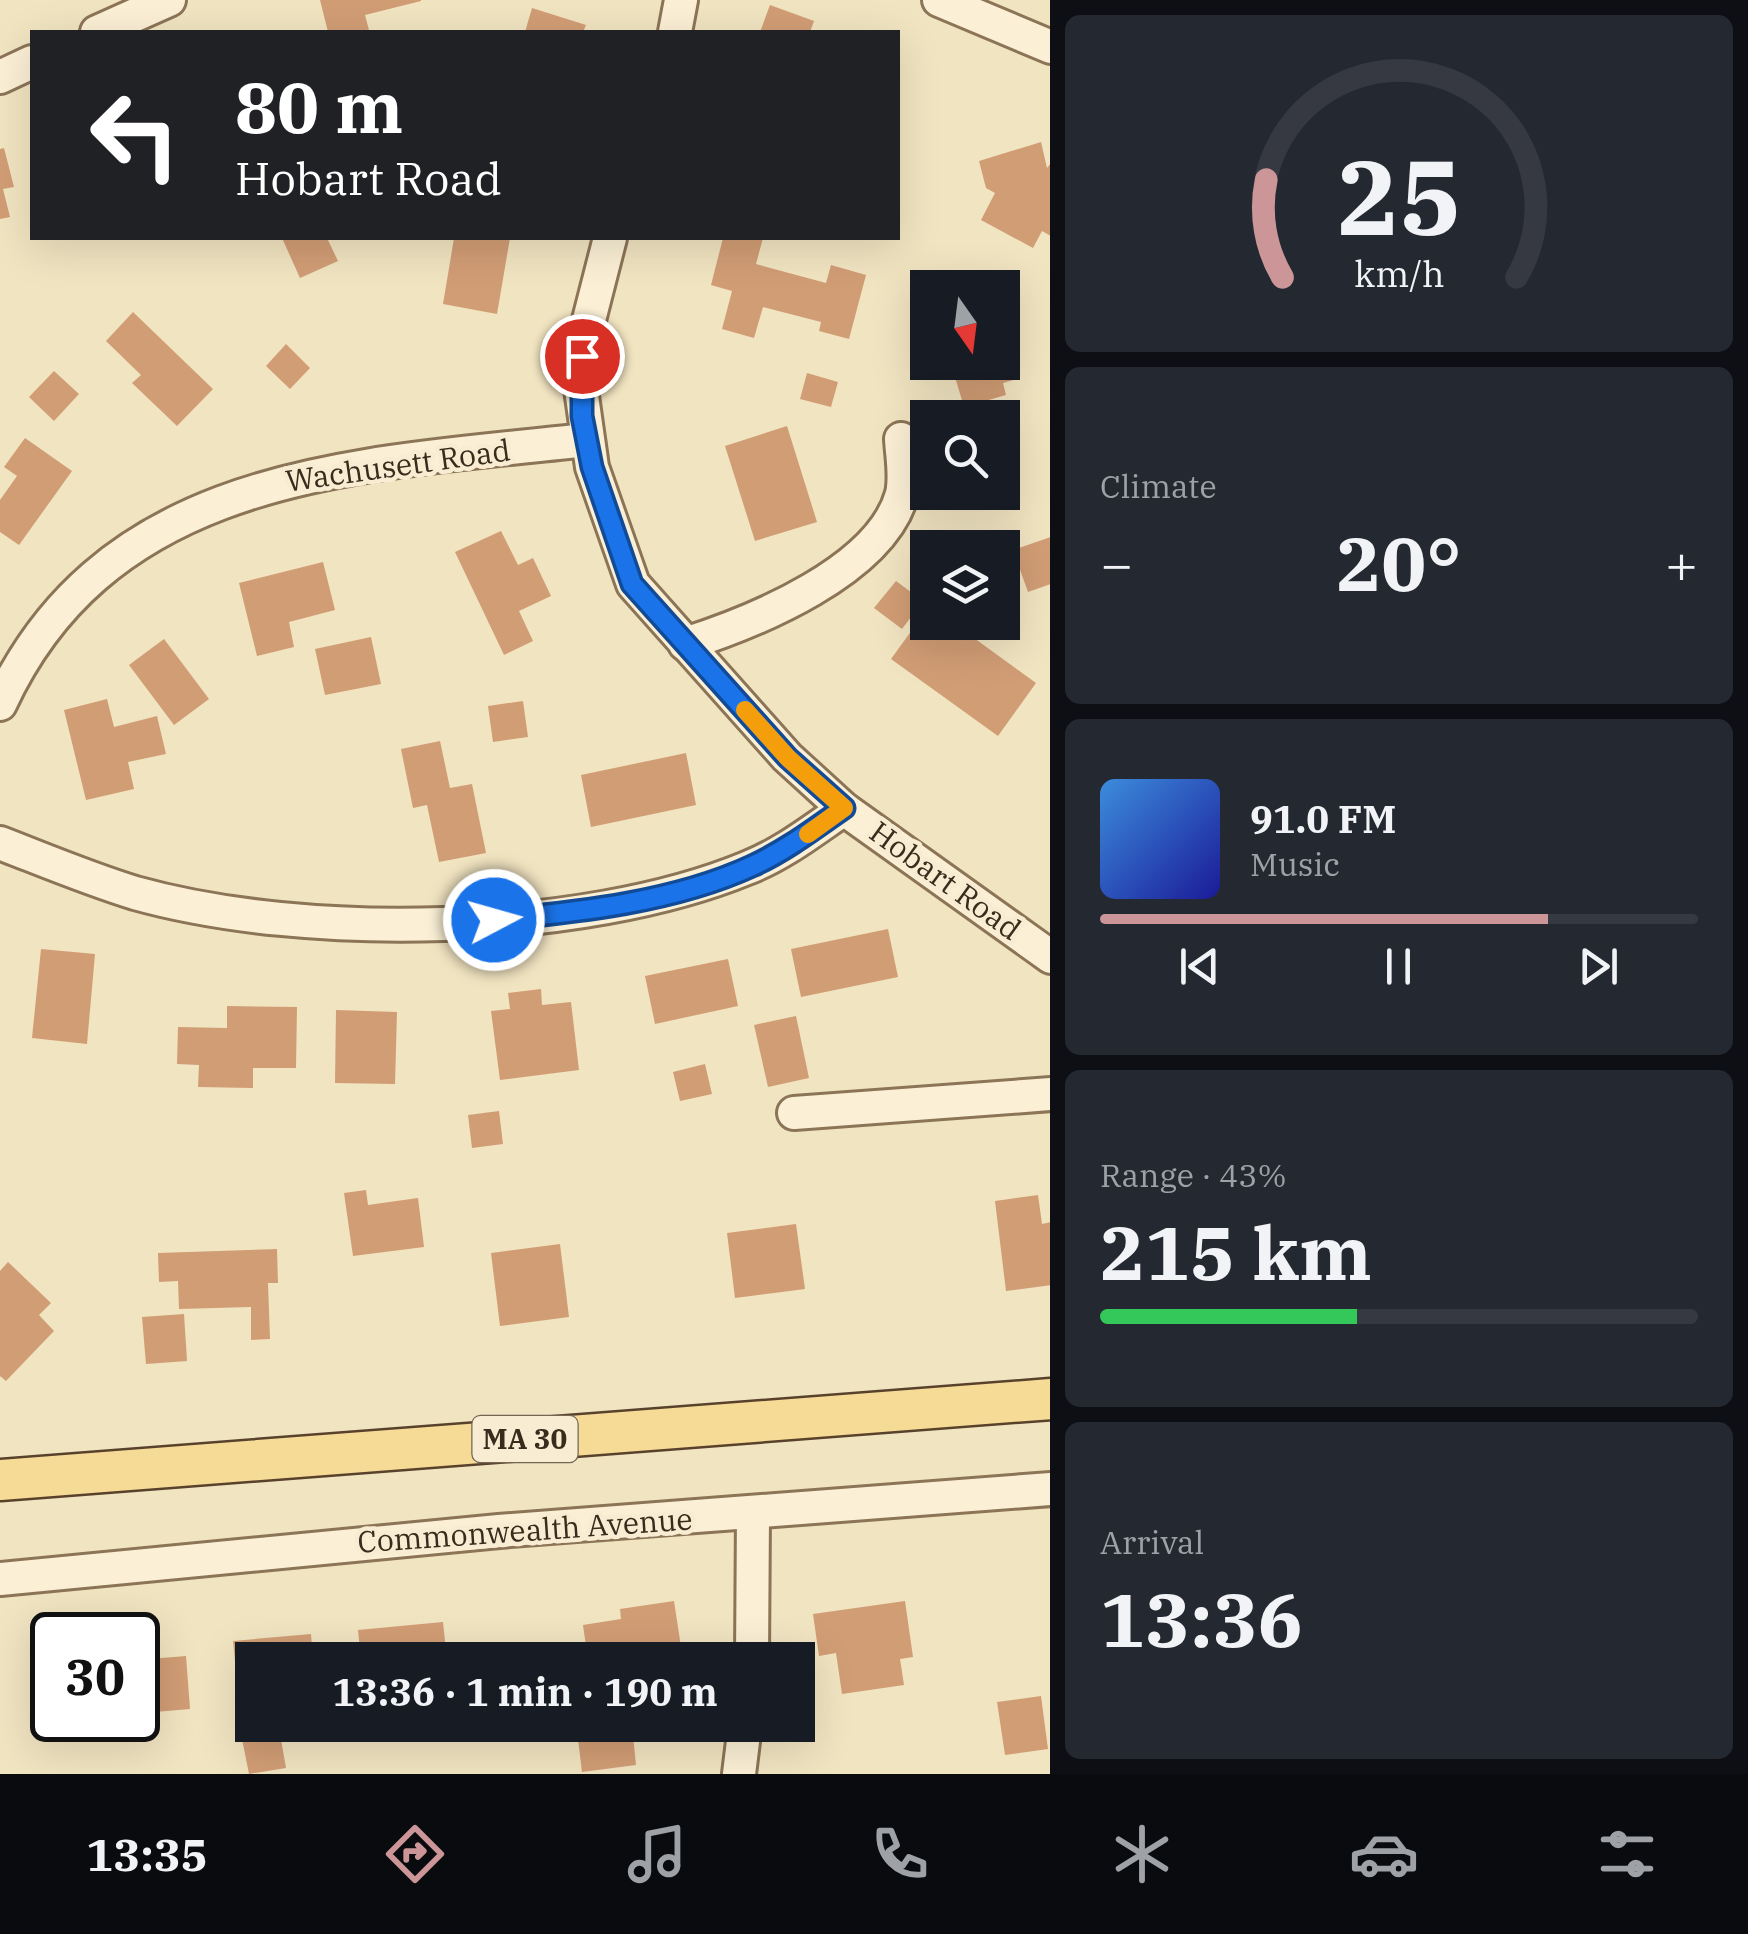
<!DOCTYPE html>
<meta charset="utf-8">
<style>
body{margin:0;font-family:"IBM Plex Serif",serif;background:#242831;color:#f1f3f6;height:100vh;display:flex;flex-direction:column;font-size:38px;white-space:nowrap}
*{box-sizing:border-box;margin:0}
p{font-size:32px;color:#9ea1a6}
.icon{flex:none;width:55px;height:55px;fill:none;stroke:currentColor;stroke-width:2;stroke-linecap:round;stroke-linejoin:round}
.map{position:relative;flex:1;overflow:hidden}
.panel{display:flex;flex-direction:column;gap:15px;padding:15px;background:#0d0f14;width:698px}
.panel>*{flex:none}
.banner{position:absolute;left:30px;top:30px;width:870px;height:210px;border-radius:0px;box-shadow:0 10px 40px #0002;background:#202124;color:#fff;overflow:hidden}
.needle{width:65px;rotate:166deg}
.controls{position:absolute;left:910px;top:270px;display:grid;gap:20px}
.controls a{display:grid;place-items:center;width:110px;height:110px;border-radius:0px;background:#171b24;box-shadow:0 10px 40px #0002;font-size:50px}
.speed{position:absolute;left:30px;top:1612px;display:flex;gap:20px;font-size:50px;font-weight:700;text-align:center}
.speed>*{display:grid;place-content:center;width:130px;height:130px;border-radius:50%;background:#171b24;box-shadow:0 10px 40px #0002;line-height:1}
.speed .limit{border:5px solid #111;border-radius:15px;background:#fff;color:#111}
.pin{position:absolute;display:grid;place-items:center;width:85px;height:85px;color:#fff;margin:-42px;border:5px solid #fff;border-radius:50%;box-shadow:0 2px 10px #0007}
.me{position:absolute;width:110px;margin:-55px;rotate:84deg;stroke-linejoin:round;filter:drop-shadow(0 0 8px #0008)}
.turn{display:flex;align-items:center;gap:35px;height:210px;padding:0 40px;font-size:45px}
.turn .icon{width:130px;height:130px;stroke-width:2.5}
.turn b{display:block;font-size:70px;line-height:85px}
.big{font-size:75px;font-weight:800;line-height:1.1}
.panel .card{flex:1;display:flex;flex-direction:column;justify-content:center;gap:15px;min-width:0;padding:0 35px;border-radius:15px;background:#242831}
.panel .dial{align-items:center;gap:0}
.dial svg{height:260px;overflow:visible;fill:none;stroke:#363941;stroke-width:7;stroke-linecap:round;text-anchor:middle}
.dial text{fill:#f1f3f6;stroke:none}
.song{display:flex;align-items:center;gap:30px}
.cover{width:120px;height:120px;border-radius:15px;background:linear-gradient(135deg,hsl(210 70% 55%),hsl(240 70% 35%))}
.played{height:10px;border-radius:5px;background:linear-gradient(90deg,#cc9698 75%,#363941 75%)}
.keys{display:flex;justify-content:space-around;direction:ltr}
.heat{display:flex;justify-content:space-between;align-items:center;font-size:55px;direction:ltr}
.charge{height:15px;border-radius:8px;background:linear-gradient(90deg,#34c759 43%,#363941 0)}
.trip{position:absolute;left:235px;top:1642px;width:580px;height:100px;border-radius:0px;background:#171b24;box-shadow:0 10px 40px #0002;font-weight:800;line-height:100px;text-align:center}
.tabs{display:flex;height:160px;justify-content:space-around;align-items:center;background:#090b0e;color:#9ea1a6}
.tabs .icon{width:70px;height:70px}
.tabs .selected{color:#cc9698}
.tabs b{font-size:45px;color:#f1f3f6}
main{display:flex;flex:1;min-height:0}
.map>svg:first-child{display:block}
.building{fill:#d19d75}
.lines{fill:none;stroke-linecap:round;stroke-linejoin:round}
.minor-casing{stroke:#8c7457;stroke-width:38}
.major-casing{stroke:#59422c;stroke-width:45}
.minor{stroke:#fbf0d5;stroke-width:32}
.major{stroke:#f6db97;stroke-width:40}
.route-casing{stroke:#114b97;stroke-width:25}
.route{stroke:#1a73e8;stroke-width:18}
.slow{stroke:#f59e0b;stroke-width:18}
.labels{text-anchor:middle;stroke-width:9;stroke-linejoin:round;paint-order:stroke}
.shield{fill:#f8edd2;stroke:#736653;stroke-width:2.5}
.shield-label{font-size:28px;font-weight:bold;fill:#3a2c1d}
.street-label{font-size:30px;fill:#3a2c1d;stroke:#f8edd2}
</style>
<main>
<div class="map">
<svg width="1051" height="1774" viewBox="0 0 1051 1774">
<rect width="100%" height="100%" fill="#f1e4c1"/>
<g class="building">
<polygon points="320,0 421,0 421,1 365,15 369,30 328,32"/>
<polygon points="770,5 814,21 810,32 760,32"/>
<polygon points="532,8 586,25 583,32 525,32"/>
<polygon points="1041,142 1047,168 1051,163 1051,236 1042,231 1033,248 981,220 995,193 986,188 979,161"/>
<polygon points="4,148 14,187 3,189 10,217 0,219 0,149"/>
<polygon points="282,238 327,238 338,261 300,278"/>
<polygon points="454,238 510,238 497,314 443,304"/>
<polygon points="723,238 763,238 756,264 826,283 831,265 866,275 849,339 819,331 821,322 763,307 754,338 722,329 732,291 711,285"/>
<polygon points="133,312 213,389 177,426 132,383 141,375 106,341"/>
<polygon points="286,344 310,368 290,389 266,366"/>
<polygon points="1008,350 1017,379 1003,383 1006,395 964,407 955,377 983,369 981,362 1002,362 1002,352"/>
<polygon points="54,371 79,394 54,421 29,397"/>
<polygon points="807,373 838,382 831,407 800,399"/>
<polygon points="787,426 817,522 755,541 725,446"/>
<polygon points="25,438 72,471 19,545 0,532 0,500 17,476 4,467"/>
<polygon points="501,531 518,565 533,558 551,596 519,611 533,641 504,655 455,552"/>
<polygon points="1051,537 1051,584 1028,592 1013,550"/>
<polygon points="323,562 335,610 289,622 294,647 257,656 239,583"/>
<polygon points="896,581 923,601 902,629 874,608"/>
<polygon points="928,608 928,622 952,622 1036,683 998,736 891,659"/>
<polygon points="371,637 381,684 325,695 315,649"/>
<polygon points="164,639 209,699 174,725 129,665"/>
<polygon points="107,699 114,727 157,716 166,754 128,762 134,789 86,800 64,710"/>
<polygon points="523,701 528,737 493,742 488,706"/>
<polygon points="440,741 450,788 472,784 486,853 439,862 427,805 413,808 401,749"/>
<polygon points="686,753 696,805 591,827 581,775"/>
<polygon points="888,929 898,977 801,997 791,949"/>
<polygon points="41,949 95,954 87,1044 32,1038"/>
<polygon points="728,959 738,1006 655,1024 645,976"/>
<polygon points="541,989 542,1005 571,1002 579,1070 500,1080 491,1011 510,1009 508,993"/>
<polygon points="227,1006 297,1007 296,1068 253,1068 253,1088 198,1087 199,1065 177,1064 178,1027 227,1028"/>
<polygon points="336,1010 397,1012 395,1084 335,1083"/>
<polygon points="796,1016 809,1078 768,1087 754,1025"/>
<polygon points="705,1064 712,1094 680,1101 673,1072"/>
<polygon points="499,1111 503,1144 472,1148 468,1115"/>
<polygon points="366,1190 368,1205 418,1198 424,1247 353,1256 344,1193"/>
<polygon points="1038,1195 1042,1224 1051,1222 1051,1285 1006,1291 995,1201"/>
<polygon points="796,1224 805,1289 735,1298 727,1233"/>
<polygon points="560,1244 569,1317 500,1326 491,1253"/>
<polygon points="277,1249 278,1283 268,1283 270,1339 251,1340 251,1307 179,1309 178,1281 159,1282 158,1253"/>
<polygon points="8,1262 51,1303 39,1315 54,1331 6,1381 0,1376 0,1271"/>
<polygon points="184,1314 187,1361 146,1364 142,1317"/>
<polygon points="674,1601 683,1660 588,1660 583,1625 621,1619 620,1609"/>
<polygon points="905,1601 913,1657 900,1659 904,1685 842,1694 836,1653 819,1656 813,1614"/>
<polygon points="443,1622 447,1660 361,1660 358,1630"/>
<polygon points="311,1634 313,1660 252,1660 252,1710 240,1711 233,1641"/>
<polygon points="149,1652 149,1659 186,1656 190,1709 155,1712 154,1703 138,1705 138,1653"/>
<polygon points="52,1669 52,1721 49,1722 44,1670"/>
<polygon points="1041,1696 1048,1749 1005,1755 997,1702"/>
<polygon points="632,1725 636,1765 582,1772 577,1731"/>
<polygon points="279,1728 286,1768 249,1774 241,1734"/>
</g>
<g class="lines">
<g class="minor-casing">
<g id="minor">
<polyline points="939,0 1051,47"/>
<polyline points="97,32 169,0"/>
<polyline points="675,32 681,0"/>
<polyline points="0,77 32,62"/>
<polyline points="610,238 589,320 581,389 592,467 633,584 787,757 844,809 1051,957"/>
<path d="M685,644c69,-22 196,-73 217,-150 4,-18 0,-37 -1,-55"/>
<path d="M0,704c109,-236 362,-239 586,-264"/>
<path d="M0,843c44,17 89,36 135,50 172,48 447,43 612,-25 36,-14 66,-38 97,-59"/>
<polyline points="794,1113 1051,1094"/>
<polyline points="0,1579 499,1531 1051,1489"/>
<polyline points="752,1660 753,1513"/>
<polyline points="739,1774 745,1725"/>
</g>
</g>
<g class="major-casing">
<polyline id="major" points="0,1480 1051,1399"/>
</g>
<use href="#minor" class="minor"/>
<use href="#major" class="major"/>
</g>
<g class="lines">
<g class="route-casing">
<path id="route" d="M494,920c85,-8 180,-18 258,-54 33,-15 62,-37 92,-58l-56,-50 -156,-174 -40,-117 -10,-51v-60"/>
</g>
<use href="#route" class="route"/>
<polyline class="slow" points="745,710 788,758 844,808 808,834"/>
</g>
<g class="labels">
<rect class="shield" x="472.5" y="1416" width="105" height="46" rx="8"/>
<g class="shield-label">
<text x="525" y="1449">MA 30</text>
</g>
<g class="street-label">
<text transform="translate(398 466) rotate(-8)" y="10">Wachusett Road</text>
<text transform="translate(945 881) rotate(36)" y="10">Hobart Road</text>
<text transform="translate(525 1531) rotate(-4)" y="10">Commonwealth Avenue</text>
</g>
</g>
</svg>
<div class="controls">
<a><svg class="needle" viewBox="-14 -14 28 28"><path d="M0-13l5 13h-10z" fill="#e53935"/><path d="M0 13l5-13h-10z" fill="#9ea1a6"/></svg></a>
<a><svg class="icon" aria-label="search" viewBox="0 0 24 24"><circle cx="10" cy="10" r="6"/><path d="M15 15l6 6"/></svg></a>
<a><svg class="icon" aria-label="layers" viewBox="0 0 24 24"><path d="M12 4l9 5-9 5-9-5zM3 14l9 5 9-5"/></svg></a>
</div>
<div class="speed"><div class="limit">30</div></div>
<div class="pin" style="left:582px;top:356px;background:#d93025"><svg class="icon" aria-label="arrive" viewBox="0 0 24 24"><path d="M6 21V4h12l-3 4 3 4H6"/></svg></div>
<svg class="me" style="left:494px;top:920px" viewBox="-20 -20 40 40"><circle r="17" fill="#1a73e8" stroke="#fff" stroke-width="3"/><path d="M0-11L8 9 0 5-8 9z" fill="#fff"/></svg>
<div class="trip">13:36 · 1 min · 190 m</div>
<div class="banner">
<div class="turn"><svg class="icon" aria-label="left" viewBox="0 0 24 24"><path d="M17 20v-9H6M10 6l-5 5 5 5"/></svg><div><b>80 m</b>Hobart Road</div></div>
</div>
</div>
<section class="panel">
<div class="card dial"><svg viewBox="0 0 100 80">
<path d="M14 69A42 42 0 1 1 86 69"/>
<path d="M14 69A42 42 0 0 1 9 39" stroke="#cc9698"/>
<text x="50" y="56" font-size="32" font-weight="700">25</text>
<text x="50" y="72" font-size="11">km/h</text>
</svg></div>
<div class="card"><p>Climate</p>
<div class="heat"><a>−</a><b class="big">20°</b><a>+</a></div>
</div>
<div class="card">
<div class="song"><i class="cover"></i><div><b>91.0 FM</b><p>Music</p></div></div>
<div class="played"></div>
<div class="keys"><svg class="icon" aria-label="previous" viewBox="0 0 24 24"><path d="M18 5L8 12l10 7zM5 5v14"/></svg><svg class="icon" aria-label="pause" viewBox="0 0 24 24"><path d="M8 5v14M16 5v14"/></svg><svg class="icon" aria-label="next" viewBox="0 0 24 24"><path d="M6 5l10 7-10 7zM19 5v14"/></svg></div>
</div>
<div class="card"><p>Range · 43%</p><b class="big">215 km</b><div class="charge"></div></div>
<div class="card"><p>Arrival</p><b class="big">13:36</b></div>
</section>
</main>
<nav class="tabs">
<b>13:35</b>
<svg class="icon selected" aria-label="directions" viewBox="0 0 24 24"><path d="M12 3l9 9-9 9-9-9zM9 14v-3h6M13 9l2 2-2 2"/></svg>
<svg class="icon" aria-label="music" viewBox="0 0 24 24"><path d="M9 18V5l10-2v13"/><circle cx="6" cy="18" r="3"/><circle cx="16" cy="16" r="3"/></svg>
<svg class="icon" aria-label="phone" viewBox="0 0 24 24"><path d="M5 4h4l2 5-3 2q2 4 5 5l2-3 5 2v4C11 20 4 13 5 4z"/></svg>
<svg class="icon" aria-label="climate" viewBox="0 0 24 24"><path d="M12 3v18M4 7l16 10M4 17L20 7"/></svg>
<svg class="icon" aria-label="car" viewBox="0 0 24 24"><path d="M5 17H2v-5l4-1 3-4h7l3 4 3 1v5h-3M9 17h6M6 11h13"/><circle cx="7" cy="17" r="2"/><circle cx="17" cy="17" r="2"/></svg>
<svg class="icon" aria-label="filters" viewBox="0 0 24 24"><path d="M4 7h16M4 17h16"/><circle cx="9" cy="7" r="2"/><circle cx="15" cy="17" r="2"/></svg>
</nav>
